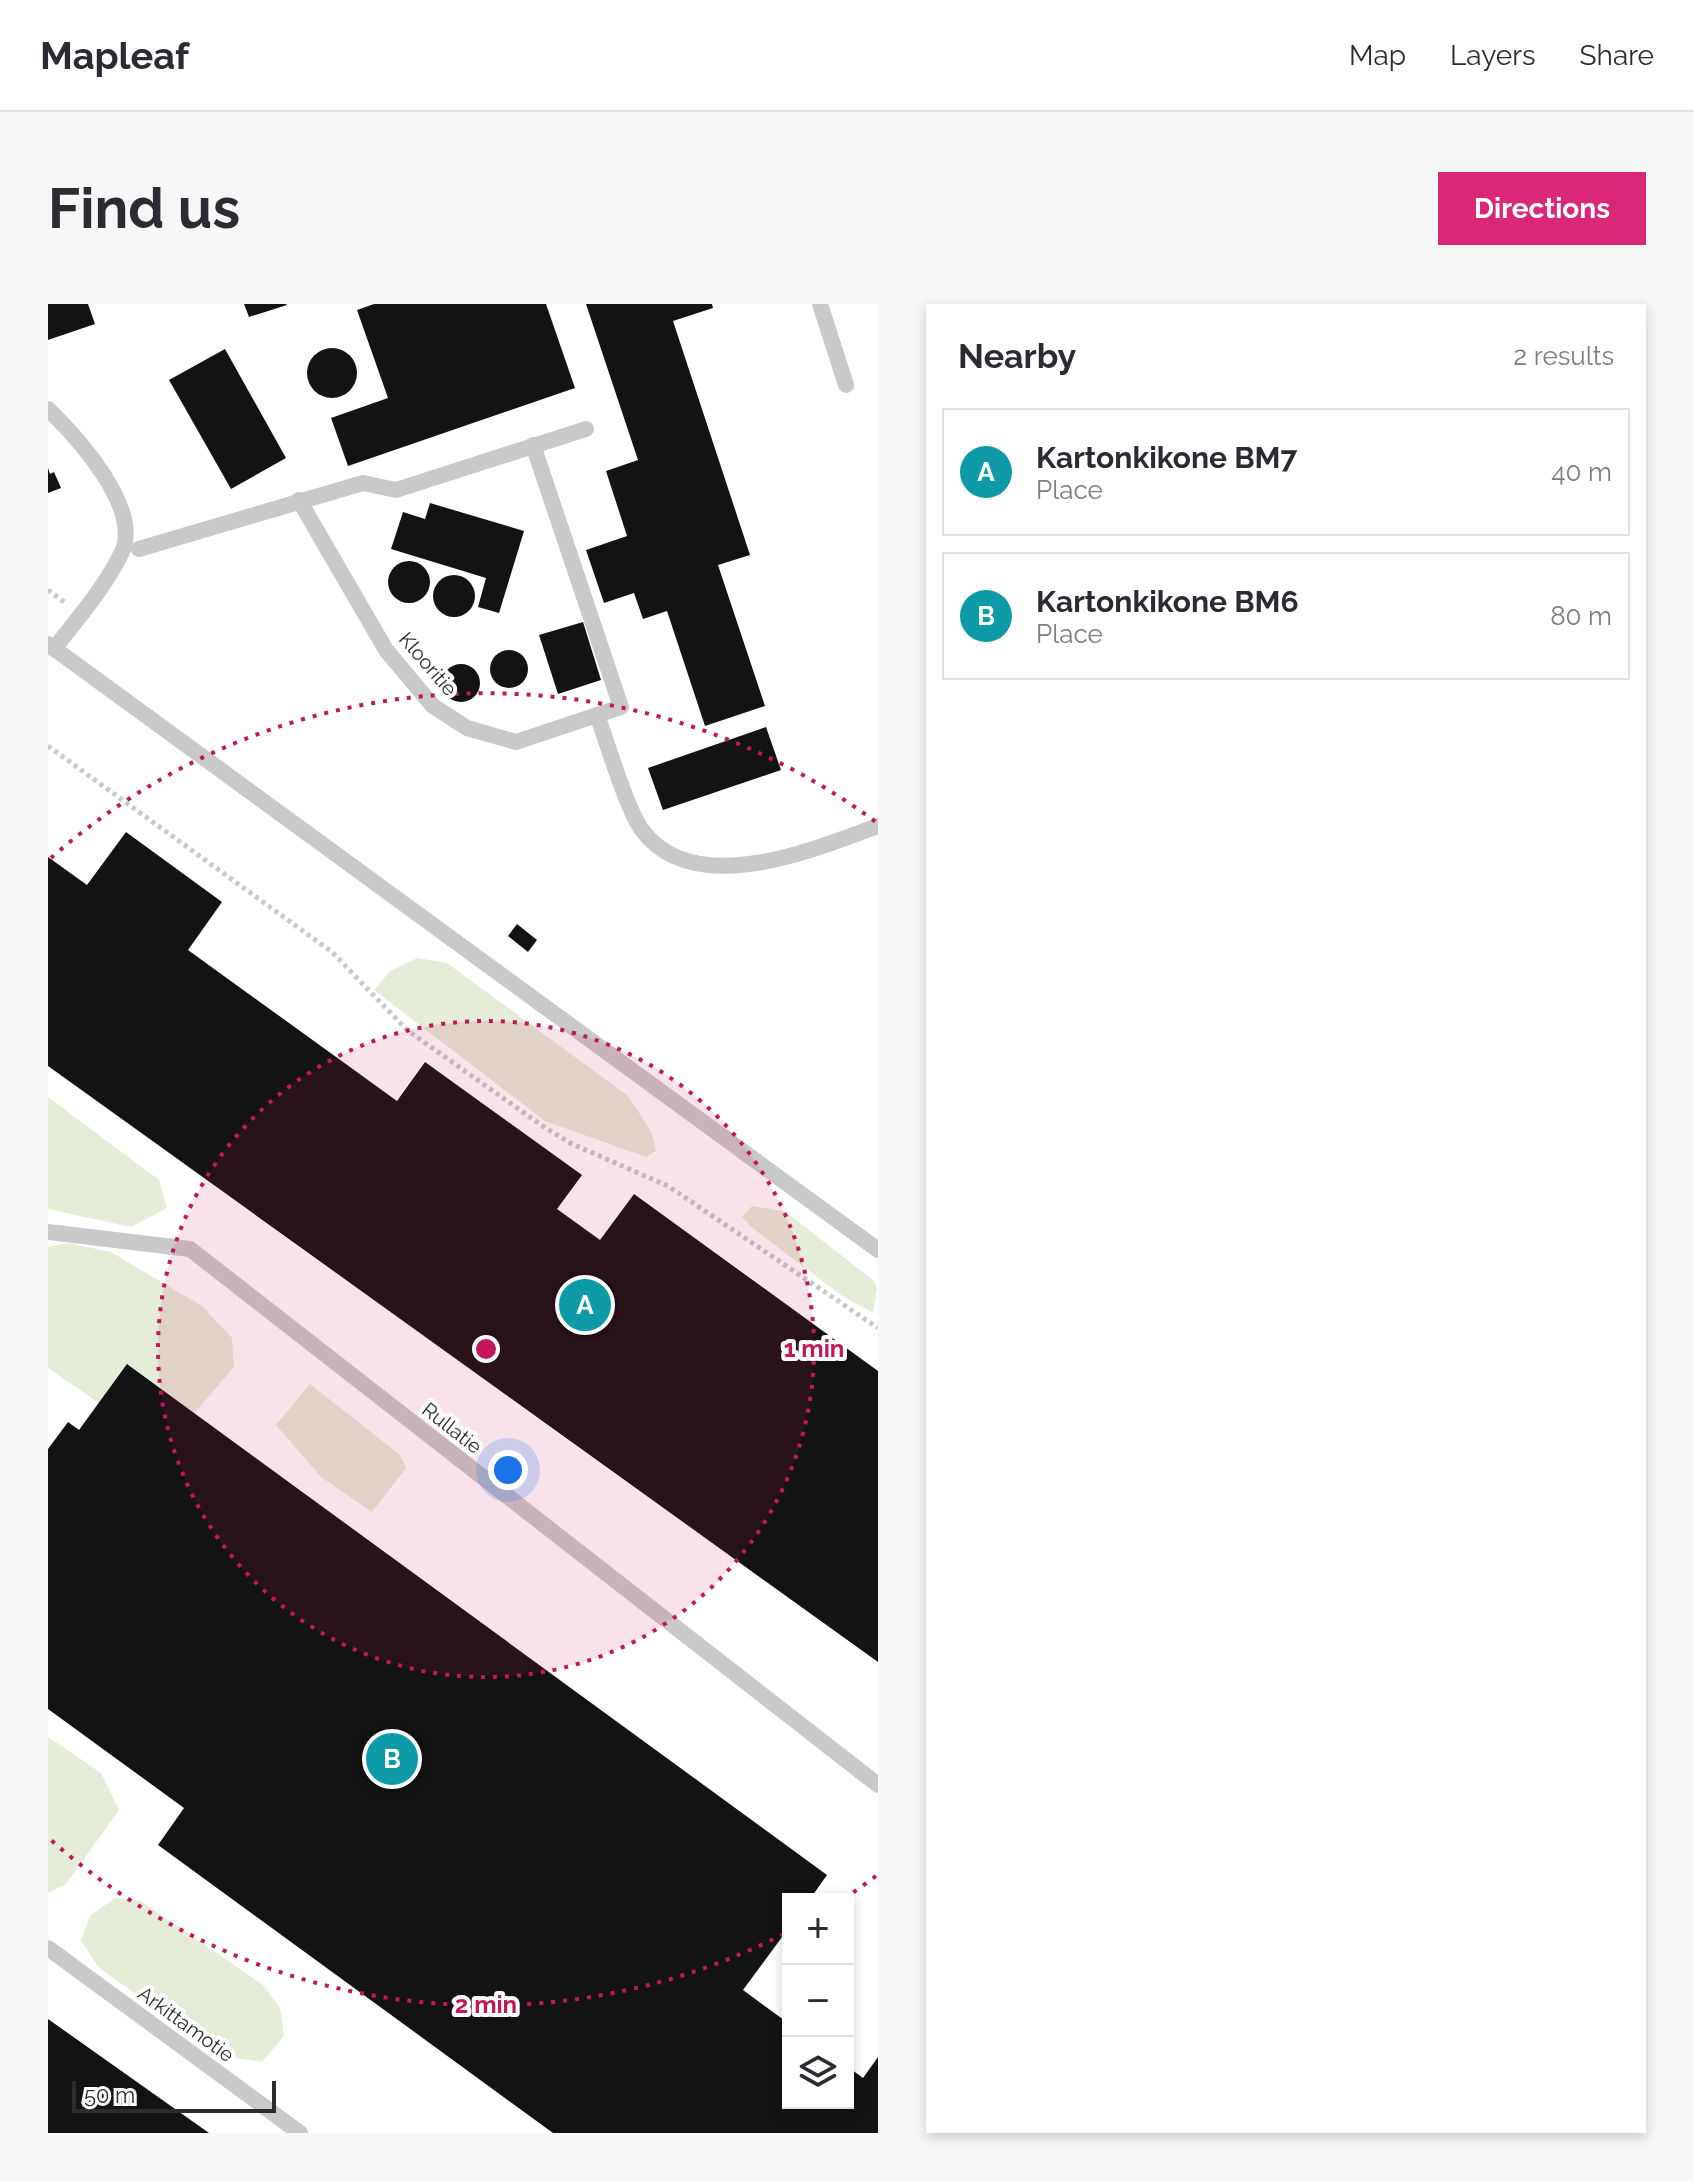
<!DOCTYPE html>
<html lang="en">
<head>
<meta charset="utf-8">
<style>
  body { margin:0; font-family:Raleway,sans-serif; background:#f7f7f7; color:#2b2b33 }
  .controls { position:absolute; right:24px; bottom:24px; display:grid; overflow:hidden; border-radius:0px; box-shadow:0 4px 12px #0003 }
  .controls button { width:72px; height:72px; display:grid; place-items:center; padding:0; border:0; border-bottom:2px solid #e1e1e2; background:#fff; color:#2b2b33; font:40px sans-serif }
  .scale { position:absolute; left:24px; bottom:20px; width:204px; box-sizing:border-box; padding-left:8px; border:4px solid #2c2c2c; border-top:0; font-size:22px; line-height:28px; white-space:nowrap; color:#2c2c2c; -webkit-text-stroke:6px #fff; paint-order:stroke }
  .you { position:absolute; left:460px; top:1166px; width:28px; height:28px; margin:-20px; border:6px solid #fff; border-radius:50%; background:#1a73e8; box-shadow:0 0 0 12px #1a73e833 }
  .badge { display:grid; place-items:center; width:52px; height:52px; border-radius:50%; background:#db2777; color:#fff; font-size:26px; font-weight:700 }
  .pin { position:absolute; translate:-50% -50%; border:4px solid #fff; box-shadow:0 2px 8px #0006 }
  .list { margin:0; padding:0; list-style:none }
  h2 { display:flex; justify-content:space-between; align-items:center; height:104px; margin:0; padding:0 32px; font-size:34px }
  h2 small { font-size:26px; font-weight:400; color:#7c7c81 }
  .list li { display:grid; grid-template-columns:52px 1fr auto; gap:24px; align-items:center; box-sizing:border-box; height:128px; margin:0 16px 16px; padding:0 16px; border:2px solid #e1e1e2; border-radius:0px }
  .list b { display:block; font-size:30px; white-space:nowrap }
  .list p { margin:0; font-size:26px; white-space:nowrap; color:#7c7c81 }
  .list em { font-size:26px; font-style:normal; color:#7c7c81 }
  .icon { flex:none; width:44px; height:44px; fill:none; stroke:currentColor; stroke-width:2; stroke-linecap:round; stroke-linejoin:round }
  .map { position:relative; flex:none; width:830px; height:1829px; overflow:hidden; border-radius:0px }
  header { display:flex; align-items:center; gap:48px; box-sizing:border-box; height:112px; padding:0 40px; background:#fff; border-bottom:2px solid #e1e1e2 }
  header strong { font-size:38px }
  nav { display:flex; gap:44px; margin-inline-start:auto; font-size:28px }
  .intro { display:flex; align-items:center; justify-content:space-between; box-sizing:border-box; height:192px; padding:0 48px }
  h1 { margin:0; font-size:56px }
  .button { padding:20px 36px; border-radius:0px; background:#db2777; color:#fff; font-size:28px; font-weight:700 }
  main { display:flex; gap:48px; padding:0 48px }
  aside { flex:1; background:#fff; border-radius:0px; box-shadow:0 4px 12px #0003 }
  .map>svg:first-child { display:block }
</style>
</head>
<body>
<header>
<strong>Mapleaf</strong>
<nav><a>Map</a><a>Layers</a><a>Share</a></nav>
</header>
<div class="intro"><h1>Find us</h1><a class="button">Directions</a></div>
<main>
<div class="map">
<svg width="830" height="1829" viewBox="0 0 830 1829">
  <rect width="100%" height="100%" fill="#fff"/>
  <g fill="#e5ecd8">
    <path d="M 369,654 L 399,659 L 580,792 L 603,827 L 608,847 L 598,853 L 497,817 L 326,686 L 342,667 Z"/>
    <path d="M 0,793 L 111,876 L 119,904 L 83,923 L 0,905 Z"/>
    <path d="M 704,902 L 738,908 L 826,977 L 829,985 L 825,1009 L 793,991 L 703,923 L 694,913 Z"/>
    <path d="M 20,939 L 63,948 L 154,1002 L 184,1034 L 186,1063 L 146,1109 L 80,1060 L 51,1099 L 0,1064 L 0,943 Z"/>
    <path d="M 262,1080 L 352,1151 L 358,1164 L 324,1208 L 273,1173 L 228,1121 Z"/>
    <path d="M 0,1433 L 53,1469 L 71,1506 L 18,1580 L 0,1589 Z"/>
    <path d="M 67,1594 L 93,1597 L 215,1681 L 232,1704 L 236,1732 L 214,1758 L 175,1752 L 50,1663 L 33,1636 L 43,1611 Z"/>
  </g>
  <g fill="#131313">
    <path d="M 0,0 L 40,0 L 47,20 L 0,36 Z"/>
    <path d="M 196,0 L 238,0 L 239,1 L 201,13 Z"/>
    <path d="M 326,0 L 498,0 L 527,84 L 300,162 L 283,114 L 340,94 L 309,6 Z"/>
    <path d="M 538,0 L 664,0 L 665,4 L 625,17 L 702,251 L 670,261 L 717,402 L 657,422 L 619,307 L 595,315 L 586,289 L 556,299 L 538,246 L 579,232 L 558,167 L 590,156 Z"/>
    <circle cx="284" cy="69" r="25"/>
    <path d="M 177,45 L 238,154 L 183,185 L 121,76 Z"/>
    <path d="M 0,164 L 2,170 L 6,168 L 13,184 L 0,189 Z"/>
    <path d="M 382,199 L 476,227 L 451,309 L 430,303 L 438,274 L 343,245 L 355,208 L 377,215 Z"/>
    <circle cx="361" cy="278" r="21"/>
    <circle cx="406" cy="292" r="21"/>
    <path d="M 535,318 L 553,376 L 510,390 L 491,331 Z"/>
    <circle cx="461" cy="365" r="19"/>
    <circle cx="413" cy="379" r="19"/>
    <path d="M 718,423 L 733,466 L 615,506 L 600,464 Z"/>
    <path d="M 78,528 L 174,598 L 140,646 L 349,797 L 377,758 L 534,871 L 509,905 L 552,936 L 586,890 L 830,1067 L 830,1358 L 0,762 L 0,553 L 39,581 Z"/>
    <path d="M 469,620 L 489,636 L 480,648 L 460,632 Z"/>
    <path d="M 79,1060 L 779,1571 L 762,1595 L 740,1595 L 740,1625 L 695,1686 L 740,1719 L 740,1799 L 800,1799 L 800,1763 L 815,1774 L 830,1753 L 830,1829 L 505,1829 L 110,1541 L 136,1504 L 0,1405 L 0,1145 L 20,1118 L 31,1126 Z"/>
    <path d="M 0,1715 L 161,1829 L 0,1829 Z"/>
  </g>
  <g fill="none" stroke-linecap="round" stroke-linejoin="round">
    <g stroke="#c9c9c9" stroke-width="5" stroke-dasharray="4 4" stroke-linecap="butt">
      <path d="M 0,286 L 19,300"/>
      <path d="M 0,442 L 284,648 L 359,726 L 493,821 L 522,839 L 620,882 L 830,1024"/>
    </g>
    <g stroke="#c9c9c9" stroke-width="16">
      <path d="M 772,0 L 798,81"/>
      <path d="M 0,105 C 29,133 94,204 74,248 C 58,282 29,315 6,345"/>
      <path d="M 251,196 L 338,346 L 385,402 L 419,424 L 468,438 L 573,403 L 485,141"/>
      <path d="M 91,245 L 315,179 L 348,186 L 538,125"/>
      <path d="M 0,340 L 830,946"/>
      <path d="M 549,411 C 559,438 579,506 594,526 C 646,596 765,546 830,522"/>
      <path d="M 0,928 L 142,945 L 830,1481"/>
      <path d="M 0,1644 L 252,1829"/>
    </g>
  </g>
  <circle cx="438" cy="1045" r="328" fill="#c2185b" fill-opacity=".12"/>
  <g fill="none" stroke="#c2185b" stroke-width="4" stroke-dasharray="4 8">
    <circle cx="438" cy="1045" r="328"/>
    <path d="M828 1572A656 656 0 0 1 800 1592M736 1630A656 656 0 0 1 3 1536M3 554A656 656 0 0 1 828 518"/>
  </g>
  <g text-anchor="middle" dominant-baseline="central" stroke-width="8" stroke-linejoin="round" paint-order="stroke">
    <g font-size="20" fill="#2c2c2c" stroke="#fff">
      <text transform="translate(380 360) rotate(49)">Klooritie</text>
      <text transform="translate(404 1124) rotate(38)">Rullatie</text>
      <text transform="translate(138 1720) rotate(36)">Arkittamotie</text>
    </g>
  </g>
  <circle cx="438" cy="1045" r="12" fill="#c2185b" stroke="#fff" stroke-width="4"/>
  <g font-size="24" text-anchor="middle" font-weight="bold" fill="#c2185b" stroke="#fff" stroke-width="8" stroke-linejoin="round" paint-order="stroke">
    <text x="766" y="1053">1 min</text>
    <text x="438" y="1709">2 min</text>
  </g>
</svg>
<div class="controls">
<button>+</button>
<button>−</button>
<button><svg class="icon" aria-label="layers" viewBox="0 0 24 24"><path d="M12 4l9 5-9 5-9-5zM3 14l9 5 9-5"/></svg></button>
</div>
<div class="scale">50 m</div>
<div class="you"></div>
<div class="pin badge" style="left:537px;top:1001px;background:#0f9aa8">A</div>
<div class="pin badge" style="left:344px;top:1455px;background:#0f9aa8">B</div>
</div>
<aside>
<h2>Nearby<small>2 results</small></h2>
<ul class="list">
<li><span class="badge" style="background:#0f9aa8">A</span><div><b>Kartonkikone BM7</b><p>Place</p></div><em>40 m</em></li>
<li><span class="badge" style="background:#0f9aa8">B</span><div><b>Kartonkikone BM6</b><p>Place</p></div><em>80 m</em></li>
</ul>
</aside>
</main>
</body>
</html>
